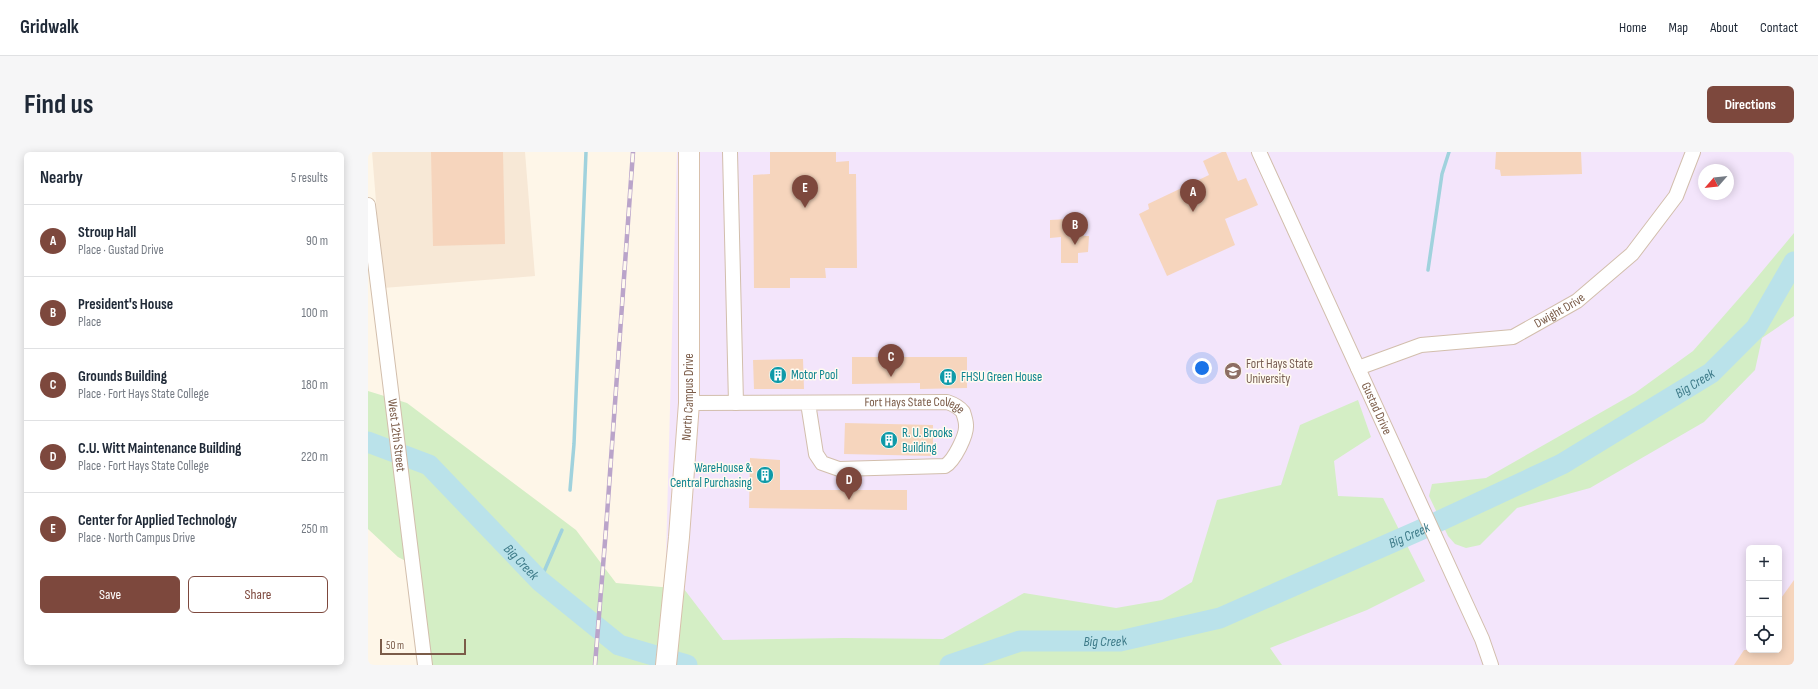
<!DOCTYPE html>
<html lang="en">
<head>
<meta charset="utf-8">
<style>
  body { margin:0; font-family:"Sofia Sans Condensed",sans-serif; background:#f6f6f7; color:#1f2937 }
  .controls { position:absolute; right:12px; bottom:12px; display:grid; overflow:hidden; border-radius:6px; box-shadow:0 2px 10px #0003 }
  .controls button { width:36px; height:36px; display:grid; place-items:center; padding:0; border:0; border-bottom:1px solid #e0e1e3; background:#fff; color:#1f2937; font:20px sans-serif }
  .compass { position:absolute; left:1330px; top:12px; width:36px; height:36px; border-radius:50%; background:#fff; box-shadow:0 2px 10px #0003; rotate:242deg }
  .scale { position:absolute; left:12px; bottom:10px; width:86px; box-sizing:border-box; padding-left:4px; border:2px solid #7b5c49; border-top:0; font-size:11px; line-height:14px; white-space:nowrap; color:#7b5c49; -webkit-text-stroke:3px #fffaf0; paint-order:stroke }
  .you { position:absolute; left:834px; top:216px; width:14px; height:14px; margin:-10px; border:3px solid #fff; border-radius:50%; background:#1a73e8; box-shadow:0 0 0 6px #1a73e833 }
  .badge { display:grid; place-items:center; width:26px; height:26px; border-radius:50%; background:#7d483d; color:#fff; font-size:13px; font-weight:700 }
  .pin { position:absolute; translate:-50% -33px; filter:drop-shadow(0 1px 2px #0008) }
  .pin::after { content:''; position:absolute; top:21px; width:14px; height:12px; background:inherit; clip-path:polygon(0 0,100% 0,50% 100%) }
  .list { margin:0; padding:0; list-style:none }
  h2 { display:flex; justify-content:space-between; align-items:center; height:52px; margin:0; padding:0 16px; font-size:17px }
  h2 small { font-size:13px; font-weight:400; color:#747a83 }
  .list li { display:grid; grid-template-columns:26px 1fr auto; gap:12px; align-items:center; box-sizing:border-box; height:72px; padding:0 16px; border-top:1px solid #e0e1e3 }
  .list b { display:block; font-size:15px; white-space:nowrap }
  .list p { margin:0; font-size:13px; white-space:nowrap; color:#747a83 }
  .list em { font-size:13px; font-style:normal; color:#747a83 }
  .actions { display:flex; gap:8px; padding:12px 16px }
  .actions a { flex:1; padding:9px 0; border:1px solid #7d483d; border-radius:6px; text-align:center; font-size:14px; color:#7d483d }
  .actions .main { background:#7d483d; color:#fff }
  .icon { flex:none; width:22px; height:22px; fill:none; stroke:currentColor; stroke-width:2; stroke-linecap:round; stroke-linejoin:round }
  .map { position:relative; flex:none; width:1426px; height:513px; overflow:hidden; border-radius:6px }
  header { display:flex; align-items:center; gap:24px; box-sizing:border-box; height:56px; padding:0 20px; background:#fff; border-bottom:1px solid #e0e1e3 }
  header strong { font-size:19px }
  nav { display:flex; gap:22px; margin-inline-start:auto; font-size:14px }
  .intro { display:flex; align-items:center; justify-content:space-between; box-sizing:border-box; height:96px; padding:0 24px }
  h1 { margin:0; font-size:28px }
  .button { padding:10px 18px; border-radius:6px; background:#7d483d; color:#fff; font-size:14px; font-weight:700 }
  main { display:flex; gap:24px; padding:0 24px }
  aside { flex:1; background:#fff; border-radius:6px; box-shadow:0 2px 10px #0003 }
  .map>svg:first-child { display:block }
</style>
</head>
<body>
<header>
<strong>Gridwalk</strong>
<nav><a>Home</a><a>Map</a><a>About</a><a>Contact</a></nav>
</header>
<div class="intro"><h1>Find us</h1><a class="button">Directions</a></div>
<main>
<aside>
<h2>Nearby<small>5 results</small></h2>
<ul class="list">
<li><span class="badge">A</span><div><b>Stroup Hall</b><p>Place · Gustad Drive</p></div><em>90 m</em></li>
<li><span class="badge">B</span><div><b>President's House</b><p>Place</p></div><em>100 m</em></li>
<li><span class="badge">C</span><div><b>Grounds Building</b><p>Place · Fort Hays State College</p></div><em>180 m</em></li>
<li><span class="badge">D</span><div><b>C.U. Witt Maintenance Building</b><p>Place · Fort Hays State College</p></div><em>220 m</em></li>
<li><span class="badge">E</span><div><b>Center for Applied Technology</b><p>Place · North Campus Drive</p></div><em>250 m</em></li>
</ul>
<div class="actions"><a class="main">Save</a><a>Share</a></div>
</aside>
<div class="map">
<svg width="1426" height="513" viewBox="0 0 1426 513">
  <rect width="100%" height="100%" fill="#fef6e8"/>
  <path fill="#f7e8d6" d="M 4,0 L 157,0 L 167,124 L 15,136 Z"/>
  <path fill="#f3e5fb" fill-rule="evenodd" d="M 309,0 L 1426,0 L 1426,513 L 295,513 ZM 1336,18 L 1360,18 L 1360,42 L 1336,42 ZM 1381,396 L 1411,396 L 1411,498 L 1381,498 Z"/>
  <g fill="#d4eec5">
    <path d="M 1426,81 L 1426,164 L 1394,186 L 1387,218 L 1336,270 L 1222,336 L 1149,356 L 1112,393 L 1098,396 L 1087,392 L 1080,384 L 1061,344 L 1064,332 L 1118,326 L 1267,241 L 1325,199 L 1381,135 Z"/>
    <path d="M 0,239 L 39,251 L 208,378 L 248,431 L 316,437 L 355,488 L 476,486 L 575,487 L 656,441 L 748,456 L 794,448 L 824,430 L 849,348 L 913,333 L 932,273 L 990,248 L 1003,285 L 966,309 L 970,344 L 1015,346 L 1057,429 L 999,458 L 902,496 L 914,513 L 64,513 L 54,454 L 53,417 L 30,405 L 0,377 Z"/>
  </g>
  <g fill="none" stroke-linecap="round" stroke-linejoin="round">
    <g stroke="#a0d2dd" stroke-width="3.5">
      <path d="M 1060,118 L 1074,22 L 1081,0"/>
      <path d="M 202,338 L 206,292 L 218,0"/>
      <path d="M 172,429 L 194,378"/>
    </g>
    <g stroke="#bae2ea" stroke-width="21">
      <path id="s1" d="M 0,290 L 61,313 L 172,429 L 251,493 L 319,513"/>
      <path id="s2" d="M 582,513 L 652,489 L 752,489 L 852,466 L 1050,379 L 1194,312 L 1343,221 L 1388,176 L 1426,110"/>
    </g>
  </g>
  <g fill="#f6d5bd">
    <path d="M 63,0 L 135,0 L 137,92 L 65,94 Z"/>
    <path d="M 402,0 L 468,0 L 468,10 L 481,9 L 481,22 L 488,22 L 489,116 L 457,116 L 458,126 L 422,126 L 422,136 L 386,136 L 385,23 L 402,22 Z"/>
    <path d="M 854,0 L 858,0 L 870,29 L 878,26 L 890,53 L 857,67 L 867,93 L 799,124 L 771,62 L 781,57 L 780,52 L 841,23 L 835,9 Z"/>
    <path d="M 1128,0 L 1213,0 L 1214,22 L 1133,24 L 1132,18 L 1127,17 Z"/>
    <path d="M 716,66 L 716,84 L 721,84 L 720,100 L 710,101 L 710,111 L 693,111 L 693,85 L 682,86 L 682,68 Z"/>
    <path d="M 484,205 L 599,205 L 599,236 L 552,237 L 552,231 L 484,232 Z"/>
    <path d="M 435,207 L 436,237 L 386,237 L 385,208 Z"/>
    <path d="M 477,271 L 565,273 L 565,304 L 476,302 Z"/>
    <path d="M 382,306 L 412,308 L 412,338 L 539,338 L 539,358 L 381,356 Z"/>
    <path d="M 1426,428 L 1426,513 L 1366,513 L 1376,498 L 1411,498 L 1411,449 Z"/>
  </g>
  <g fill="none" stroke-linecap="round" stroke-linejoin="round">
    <defs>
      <g id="street">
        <path d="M 362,0 L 368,251"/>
        <path id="s3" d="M 891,0 L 1114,487 L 1123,513"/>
        <path id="s4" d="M 0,53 L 57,513"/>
        <path id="s5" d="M 990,216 L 1053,193 L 1145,185 L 1209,149 L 1264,102 L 1308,44 L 1325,0"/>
        <path id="s6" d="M 321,251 L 579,250 C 585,252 591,255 595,260 C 596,263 598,269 598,273 C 599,283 586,309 577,314 L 471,317 L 454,311 L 448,302 L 440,251"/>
      </g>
      <g id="secondary">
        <path id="s7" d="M 298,513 L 311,385 L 321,251 L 321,0"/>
      </g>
    </defs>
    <use href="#street" stroke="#d2beac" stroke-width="16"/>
    <use href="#secondary" stroke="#d8c0ac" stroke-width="22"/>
    <use href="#street" stroke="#fff" stroke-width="14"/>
    <use href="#secondary" stroke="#fff" stroke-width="20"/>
    <defs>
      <path id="rail" d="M 227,513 L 238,377 L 265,0"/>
    </defs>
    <use href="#rail" stroke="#baa4ca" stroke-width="4.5"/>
    <use href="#rail" stroke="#fffaf0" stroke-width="3" stroke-dasharray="9" stroke-linecap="butt"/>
  </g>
  <defs>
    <symbol id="university-disc" viewBox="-11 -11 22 22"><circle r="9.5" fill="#8d6e63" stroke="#fffaf0"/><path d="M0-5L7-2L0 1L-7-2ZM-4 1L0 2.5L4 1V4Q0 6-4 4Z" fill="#fff"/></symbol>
    <symbol id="building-disc" viewBox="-11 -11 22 22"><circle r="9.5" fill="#0f9aa8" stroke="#fffaf0"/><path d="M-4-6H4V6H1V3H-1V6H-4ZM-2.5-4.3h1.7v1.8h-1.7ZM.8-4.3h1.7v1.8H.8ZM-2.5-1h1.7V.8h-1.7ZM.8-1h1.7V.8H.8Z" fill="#fff"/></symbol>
  </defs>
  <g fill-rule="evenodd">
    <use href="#university-disc" x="855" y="209" width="20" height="20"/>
    <use href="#building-disc" x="400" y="213" width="20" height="20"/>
    <use href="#building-disc" x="570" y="215" width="20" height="20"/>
    <use href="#building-disc" x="511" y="278" width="20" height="20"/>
    <use href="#building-disc" x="387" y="313" width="20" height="20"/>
  </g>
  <g text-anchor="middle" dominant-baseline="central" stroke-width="3" stroke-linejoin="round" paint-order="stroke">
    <g font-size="13" fill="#7b5c49" stroke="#fffaf0">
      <text stroke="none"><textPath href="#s5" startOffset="213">Dwight Drive</textPath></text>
      <text stroke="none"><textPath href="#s7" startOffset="269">North Campus Drive</textPath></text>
      <text stroke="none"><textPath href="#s3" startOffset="282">Gustad Drive</textPath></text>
      <text stroke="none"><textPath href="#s6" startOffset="226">Fort Hays State College</textPath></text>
      <text stroke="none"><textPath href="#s4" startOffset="232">West 12th Street</textPath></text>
    </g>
    <g font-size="13" fill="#785e54" stroke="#fffaf0" text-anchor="start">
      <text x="878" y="212">Fort Hays State<tspan x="878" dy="15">University</tspan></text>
    </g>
    <g font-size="13" fill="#0d838f" stroke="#fffaf0" text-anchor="start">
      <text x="423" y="223">Motor Pool</text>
      <text x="593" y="225">FHSU Green House</text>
      <text x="534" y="281">R. U. Brooks<tspan x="534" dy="15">Building</tspan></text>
      <text x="384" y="316" text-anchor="end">WareHouse &amp;<tspan x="384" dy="15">Central Purchasing</tspan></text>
    </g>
    <g font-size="14" font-style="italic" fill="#3e7b89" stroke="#fffaf0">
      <text stroke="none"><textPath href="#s2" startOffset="807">Big Creek</textPath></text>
      <text stroke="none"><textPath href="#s2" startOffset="483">Big Creek</textPath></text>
      <text stroke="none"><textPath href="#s1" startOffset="199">Big Creek</textPath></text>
      <text stroke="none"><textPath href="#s2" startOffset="159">Big Creek</textPath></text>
    </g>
  </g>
</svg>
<div class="controls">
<button>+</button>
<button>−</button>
<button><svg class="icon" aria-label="locate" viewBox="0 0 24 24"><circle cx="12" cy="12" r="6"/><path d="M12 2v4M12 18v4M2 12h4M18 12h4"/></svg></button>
</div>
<svg class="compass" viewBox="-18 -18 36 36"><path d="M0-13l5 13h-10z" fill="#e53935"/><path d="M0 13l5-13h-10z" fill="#747a83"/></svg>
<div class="scale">50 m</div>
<div class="you"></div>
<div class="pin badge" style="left:825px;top:60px">A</div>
<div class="pin badge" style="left:707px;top:93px">B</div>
<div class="pin badge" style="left:523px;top:225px">C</div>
<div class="pin badge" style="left:481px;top:348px">D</div>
<div class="pin badge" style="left:437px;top:56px">E</div>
</div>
</main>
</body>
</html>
